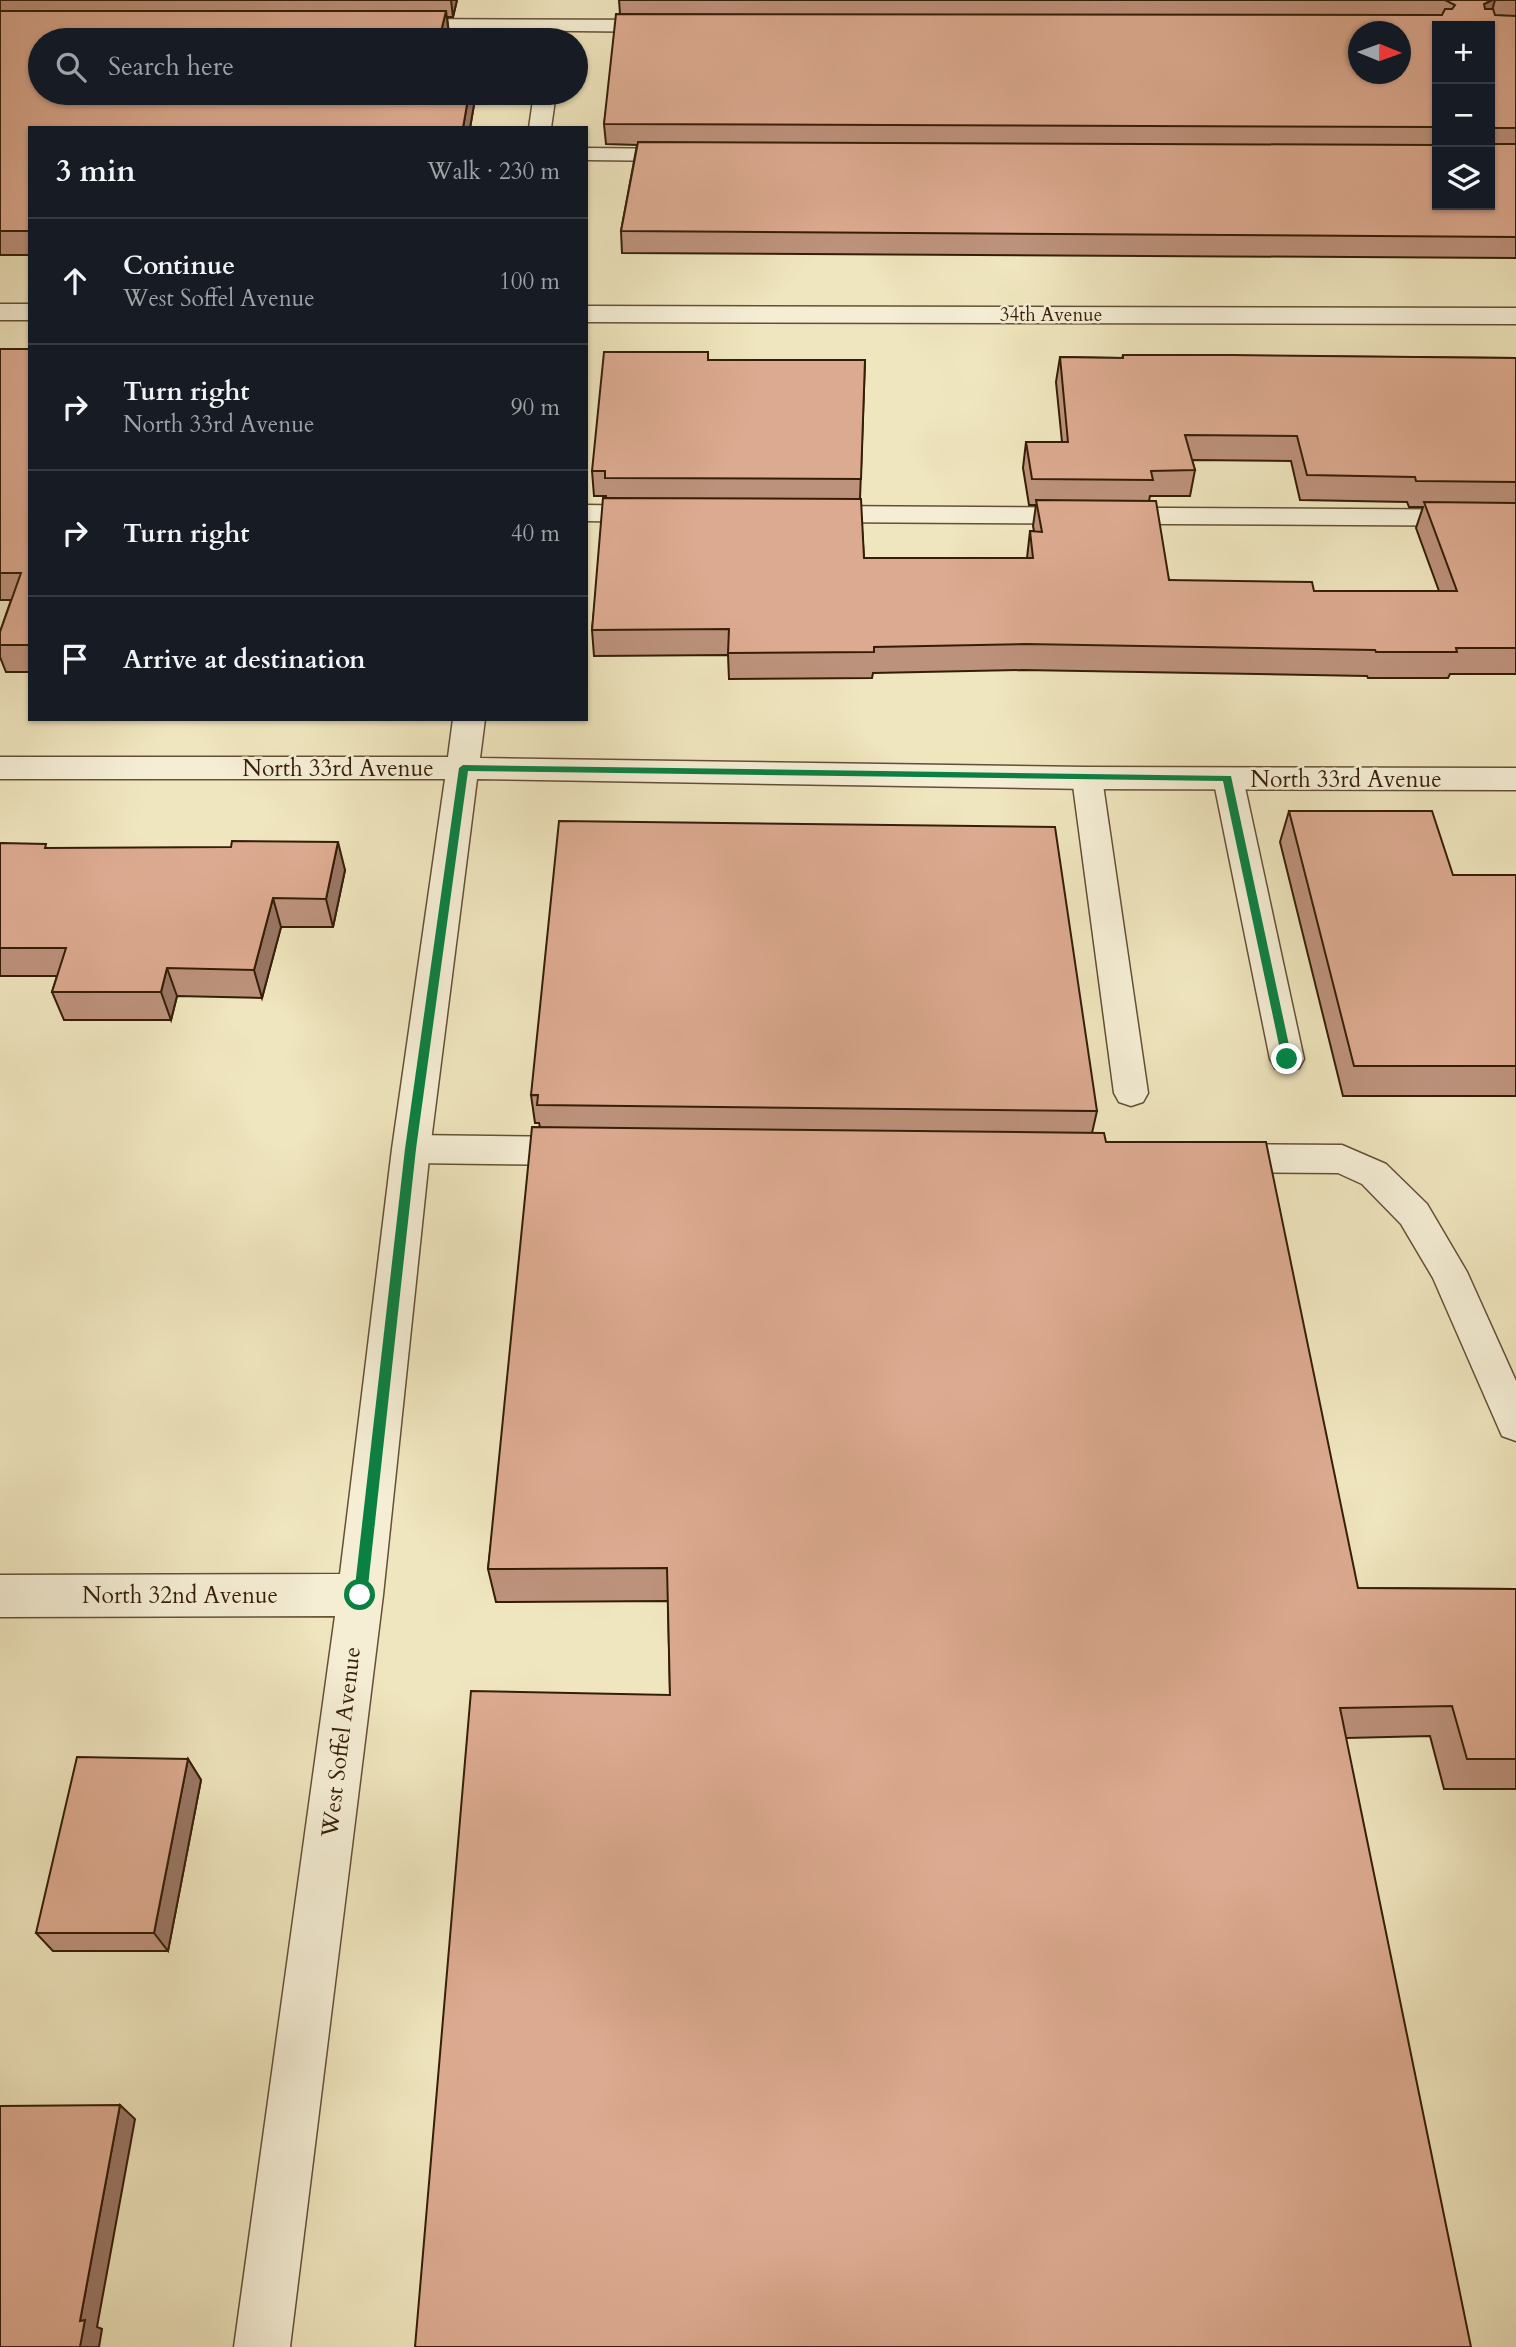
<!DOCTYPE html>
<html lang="en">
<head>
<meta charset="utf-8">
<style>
  body { margin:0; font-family:Cardo,serif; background:#242831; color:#f1f3f6 }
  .controls { position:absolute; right:21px; top:21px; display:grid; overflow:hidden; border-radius:0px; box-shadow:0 2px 5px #0004 }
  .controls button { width:63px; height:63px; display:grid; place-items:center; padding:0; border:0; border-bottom:2px solid #363941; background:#171b24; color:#f1f3f6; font:35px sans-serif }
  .compass { position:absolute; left:1348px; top:21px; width:63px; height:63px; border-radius:50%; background:#171b24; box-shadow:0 2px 5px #0004; rotate:91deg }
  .stop { position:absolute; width:21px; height:21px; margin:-16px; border:5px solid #0b8043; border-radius:50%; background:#fff }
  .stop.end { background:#0b8043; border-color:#fff; box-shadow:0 2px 7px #0008 }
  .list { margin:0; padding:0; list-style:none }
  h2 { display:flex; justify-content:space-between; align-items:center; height:91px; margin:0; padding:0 28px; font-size:30px }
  h2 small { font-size:23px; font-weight:400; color:#9ea1a6 }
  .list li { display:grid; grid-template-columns:46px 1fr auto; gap:21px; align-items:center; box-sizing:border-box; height:126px; padding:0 28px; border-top:2px solid #363941 }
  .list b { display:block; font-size:26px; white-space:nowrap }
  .list p { margin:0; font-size:23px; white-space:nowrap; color:#9ea1a6 }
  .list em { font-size:23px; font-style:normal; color:#9ea1a6 }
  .icon { flex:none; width:38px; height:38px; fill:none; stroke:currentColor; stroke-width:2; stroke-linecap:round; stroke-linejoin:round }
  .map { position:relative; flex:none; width:1516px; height:2347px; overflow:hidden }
  .search { position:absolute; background:#171b24; box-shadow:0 2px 5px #0004; left:28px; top:28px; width:560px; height:77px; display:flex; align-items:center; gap:18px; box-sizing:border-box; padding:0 24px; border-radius:38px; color:#9ea1a6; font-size:26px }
  .panel { position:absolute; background:#171b24; box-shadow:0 2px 5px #0004; left:28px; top:126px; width:560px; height:595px; border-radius:0px }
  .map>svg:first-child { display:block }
</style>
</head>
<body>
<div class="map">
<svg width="1516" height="2347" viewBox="0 0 1516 2347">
  <rect width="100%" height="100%" fill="#efe5be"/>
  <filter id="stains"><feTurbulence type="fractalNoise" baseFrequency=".00286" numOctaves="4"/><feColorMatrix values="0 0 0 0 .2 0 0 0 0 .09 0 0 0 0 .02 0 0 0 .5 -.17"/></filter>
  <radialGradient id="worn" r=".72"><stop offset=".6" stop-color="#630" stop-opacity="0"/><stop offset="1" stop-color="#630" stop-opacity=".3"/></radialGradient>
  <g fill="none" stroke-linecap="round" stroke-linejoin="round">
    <defs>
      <g id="lane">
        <path d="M 586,148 L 681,149 L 688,151 L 691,155 L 688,159 L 681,161 L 586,160 Z"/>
        <path d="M 586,505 L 648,506 L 657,509 L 661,514 L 657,519 L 648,522 L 586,521 Z"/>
        <path d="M 816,506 L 1516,510 L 1516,526 L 816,522 L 807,519 L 803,514 L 807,509 Z"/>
        <path d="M 1087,768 L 1097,771 L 1102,778 L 1148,1093 L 1143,1102 L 1131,1106 L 1119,1102 L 1114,1093 L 1072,778 L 1077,771 Z"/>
        <path d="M 1228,768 L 1238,771 L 1243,778 L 1304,1059 L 1299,1068 L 1287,1072 L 1275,1068 L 1270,1059 L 1213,778 L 1218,771 Z"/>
        <path d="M 411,1135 L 579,1137 L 591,1141 L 596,1151 L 591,1161 L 579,1165 L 411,1163 L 399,1159 L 394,1149 L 399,1139 Z"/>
        <path d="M 1223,1144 L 1342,1145 L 1386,1164 L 1427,1204 L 1467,1272 L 1516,1381 L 1516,1441 L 1502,1436 L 1433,1278 L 1401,1224 L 1362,1184 L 1338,1173 L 1223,1172 L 1211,1168 L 1206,1158 L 1211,1148 Z"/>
      </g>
      <g id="street">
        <path d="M 394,19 L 666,20 L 673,22 L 676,26 L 673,30 L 666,32 L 387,29 L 384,25 L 387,21 Z"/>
        <path d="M 534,93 L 556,93 L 551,128 L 529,128 Z"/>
        <rect x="0" y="304" width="30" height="16"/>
        <path d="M 586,306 L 1516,308 L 1516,324 L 586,322 Z"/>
        <path d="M 453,719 L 485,719 L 480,758 L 1087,767 L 1516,768 L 1516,790 L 1087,789 L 477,779 L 430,1149 L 383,1595 L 290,2347 L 234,2347 L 335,1616 L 0,1617 L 0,1575 L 340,1574 L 392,1149 L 445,779 L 0,779 L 0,757 L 448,757 Z"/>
      </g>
    </defs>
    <use href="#lane" stroke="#645035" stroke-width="3"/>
    <use href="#street" stroke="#645035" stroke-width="3"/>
    <use href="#lane" fill="#f5eed5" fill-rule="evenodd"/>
    <use href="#street" fill="#f5eed5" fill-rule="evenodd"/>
  </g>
  <g fill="#bd927c" stroke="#351e07" stroke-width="2" fill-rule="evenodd">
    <path d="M 0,0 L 457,0 L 453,17 L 447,17 L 449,34 L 40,93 L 476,93 L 470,128 L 30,128 L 30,255 L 0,255 Z"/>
    <path d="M 619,0 L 1516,0 L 1516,258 L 622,253 L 621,231 L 637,145 L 606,144 L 604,124 L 620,14 ZM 1437,26 L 1490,205 L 1437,205 Z"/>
    <path d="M 0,349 L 30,349 L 30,672 L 6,672 L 0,657 L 0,632 L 11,600 L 0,600 Z"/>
    <path d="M 1123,355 L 1516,358 L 1516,674 L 1450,674 L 1448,678 L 1368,678 L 1367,676 L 1023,670 L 873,673 L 872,678 L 729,679 L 728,655 L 594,656 L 592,630 L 606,498 L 606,496 L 594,496 L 592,471 L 708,360 L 865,360 L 860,499 L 864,558 L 1027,558 L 1030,531 L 1034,531 L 1033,526 L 1036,505 L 1029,505 L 1023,468 L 1026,442 L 1062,442 L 1056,382 L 1060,357 L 1122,358 ZM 1192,460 L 1291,461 L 1300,500 L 1407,502 L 1409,507 L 1423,507 L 1416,528 L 1439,591 L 1314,591 L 1169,580 L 1149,501 L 1150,496 L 1190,496 L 1195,470 Z"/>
    <path d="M 1289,811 L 1453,875 L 1516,875 L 1516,1096 L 1343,1096 L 1280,842 Z"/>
    <path d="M 0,843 L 48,848 L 345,870 L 333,927 L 281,927 L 262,998 L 177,996 L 171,1020 L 64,1020 L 52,992 L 57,976 L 0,976 Z"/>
    <path d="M 531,1095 L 1097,1111 L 1092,1133 L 1106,1142 L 1358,1588 L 1516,1589 L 1516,1789 L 1444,1789 L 1430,1736 L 1346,1738 L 670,1695 L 668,1601 L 496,1602 L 488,1569 L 540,1127 L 539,1123 L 535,1123 Z"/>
    <path d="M 188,1759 L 201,1780 L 168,1951 L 53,1951 L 36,1933 Z"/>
  </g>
  <g fill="#9a7765" stroke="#351e07" stroke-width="2">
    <path d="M 451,0 L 457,0 L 453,17 Z"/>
    <path d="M 1492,0 L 1495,0 L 1490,18 L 1479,24 L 1484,4 Z"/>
    <path d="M 446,11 L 449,34 L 447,40 L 439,40 Z"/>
    <path d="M 469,93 L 476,93 L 470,128 L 463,128 Z"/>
    <path d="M 338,842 L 345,870 L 333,927 L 326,899 Z"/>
    <path d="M 273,898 L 281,927 L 262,998 L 254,970 Z"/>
    <path d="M 167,968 L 177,996 L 171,1020 L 161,992 Z"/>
    <path d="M 188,1759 L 201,1780 L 168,1951 L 154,1933 Z"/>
    <path d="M 120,2105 L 135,2119 L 97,2327 L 102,2329 L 99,2347 L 80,2347 L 80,2321 Z"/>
  </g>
  <g fill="#dcaa90" stroke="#351e07" stroke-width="2" fill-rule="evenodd">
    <path d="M 1445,0 L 1492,0 L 1484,4 L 1485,9 L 1493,9 L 1495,15 L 1516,16 L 1516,128 L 1494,128 L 1494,144 L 1516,144 L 1516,237 L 621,231 L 638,142 L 1437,145 L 1437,205 L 1490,205 L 1490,26 L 1437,26 L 1437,127 L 604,124 L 616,14 L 1442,15 L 1445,9 L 1452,9 L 1455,5 ZM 1359,32 L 1401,32 L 1401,74 L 1359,74 Z"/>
    <path d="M 0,11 L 446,11 L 439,40 L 40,40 L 40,93 L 469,93 L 463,128 L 30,128 L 30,231 L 0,231 Z"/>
    <path d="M 0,349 L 30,349 L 30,645 L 0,645 L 0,632 L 21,573 L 0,573 Z"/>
    <path d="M 604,352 L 708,352 L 708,360 L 865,360 L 861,479 L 605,478 L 605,471 L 592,471 Z"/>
    <path d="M 1123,355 L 1232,355 L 1516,358 L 1516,482 L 1416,481 L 1415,477 L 1307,475 L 1297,436 L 1185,435 L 1195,470 L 1151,471 L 1153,480 L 1032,479 L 1026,442 L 1068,442 L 1060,357 L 1123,358 Z"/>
    <path d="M 603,498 L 861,499 L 864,558 L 1033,558 L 1030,531 L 1042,532 L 1036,500 L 1156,501 L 1169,580 L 1312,582 L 1314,591 L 1457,591 L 1424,502 L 1516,503 L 1516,648 L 1456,648 L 1457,652 L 1376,652 L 1375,650 L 1026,644 L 874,647 L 874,652 L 728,653 L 729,629 L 592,630 Z"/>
    <path d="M 1289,811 L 1432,811 L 1453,875 L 1516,875 L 1516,1066 L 1354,1066 Z"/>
    <path d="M 559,821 L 1055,827 L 1097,1111 L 537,1105 L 538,1095 L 531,1095 Z"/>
    <path d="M 232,841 L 338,842 L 326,899 L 273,898 L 254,970 L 167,968 L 161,992 L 52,992 L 66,948 L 0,948 L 0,843 L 46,844 L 45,848 L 231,847 Z"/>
    <path d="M 532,1127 L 1104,1133 L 1106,1142 L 1266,1142 L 1358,1588 L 1516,1589 L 1516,1759 L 1467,1759 L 1452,1706 L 1340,1708 L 1471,2347 L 415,2347 L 471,1691 L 670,1695 L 667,1568 L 488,1569 Z"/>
    <path d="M 77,1757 L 188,1759 L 154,1933 L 36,1933 Z"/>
    <path d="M 120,2105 L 80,2321 L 85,2320 L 80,2347 L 0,2347 L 0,2106 Z"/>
  </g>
  <path fill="#0b8043" d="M 463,765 L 1231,776 L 1292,1059 L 1287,1063 L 1282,1059 L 1223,781 L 468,771 L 416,1149 L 367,1595 L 360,1601 L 354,1595 L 405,1149 L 459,768 Z"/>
  <g text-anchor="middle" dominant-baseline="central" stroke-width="5" stroke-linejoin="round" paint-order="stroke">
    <g font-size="19" fill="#351e07" stroke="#f5eed5">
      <text x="1051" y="315">34th Avenue</text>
    </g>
    <g font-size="23" fill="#351e07" stroke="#f5eed5">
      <text x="338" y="768">North 33rd Avenue</text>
      <text x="1346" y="779">North 33rd Avenue</text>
      <text x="180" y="1595">North 32nd Avenue</text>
      <text transform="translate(341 1742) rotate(-83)">West Soffel Avenue</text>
    </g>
  </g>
  <rect width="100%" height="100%" filter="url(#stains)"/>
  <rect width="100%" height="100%" fill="url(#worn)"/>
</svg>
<div class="controls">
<button>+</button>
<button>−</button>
<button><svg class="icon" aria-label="layers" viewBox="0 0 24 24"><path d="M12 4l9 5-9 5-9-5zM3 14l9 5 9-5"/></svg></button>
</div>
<svg class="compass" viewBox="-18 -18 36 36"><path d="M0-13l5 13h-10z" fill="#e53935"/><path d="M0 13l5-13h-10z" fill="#9ea1a6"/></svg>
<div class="stop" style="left:360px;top:1595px"></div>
<div class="stop end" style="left:1287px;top:1059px"></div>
<div class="search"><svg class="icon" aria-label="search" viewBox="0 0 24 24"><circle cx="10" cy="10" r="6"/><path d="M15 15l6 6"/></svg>Search here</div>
<section class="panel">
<h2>3 min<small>Walk · 230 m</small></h2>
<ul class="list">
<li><svg class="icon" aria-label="ahead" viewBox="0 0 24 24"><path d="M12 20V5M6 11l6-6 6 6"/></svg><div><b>Continue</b><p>West Soffel Avenue</p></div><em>100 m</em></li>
<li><svg class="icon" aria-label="right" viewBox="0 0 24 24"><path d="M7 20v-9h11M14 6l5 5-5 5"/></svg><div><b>Turn right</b><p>North 33rd Avenue</p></div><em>90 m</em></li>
<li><svg class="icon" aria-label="right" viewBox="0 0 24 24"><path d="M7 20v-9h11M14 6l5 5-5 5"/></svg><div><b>Turn right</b></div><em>40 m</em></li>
<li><svg class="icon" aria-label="arrive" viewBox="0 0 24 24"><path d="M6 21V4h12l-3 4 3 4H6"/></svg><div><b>Arrive at destination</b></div></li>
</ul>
</section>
</div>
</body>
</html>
